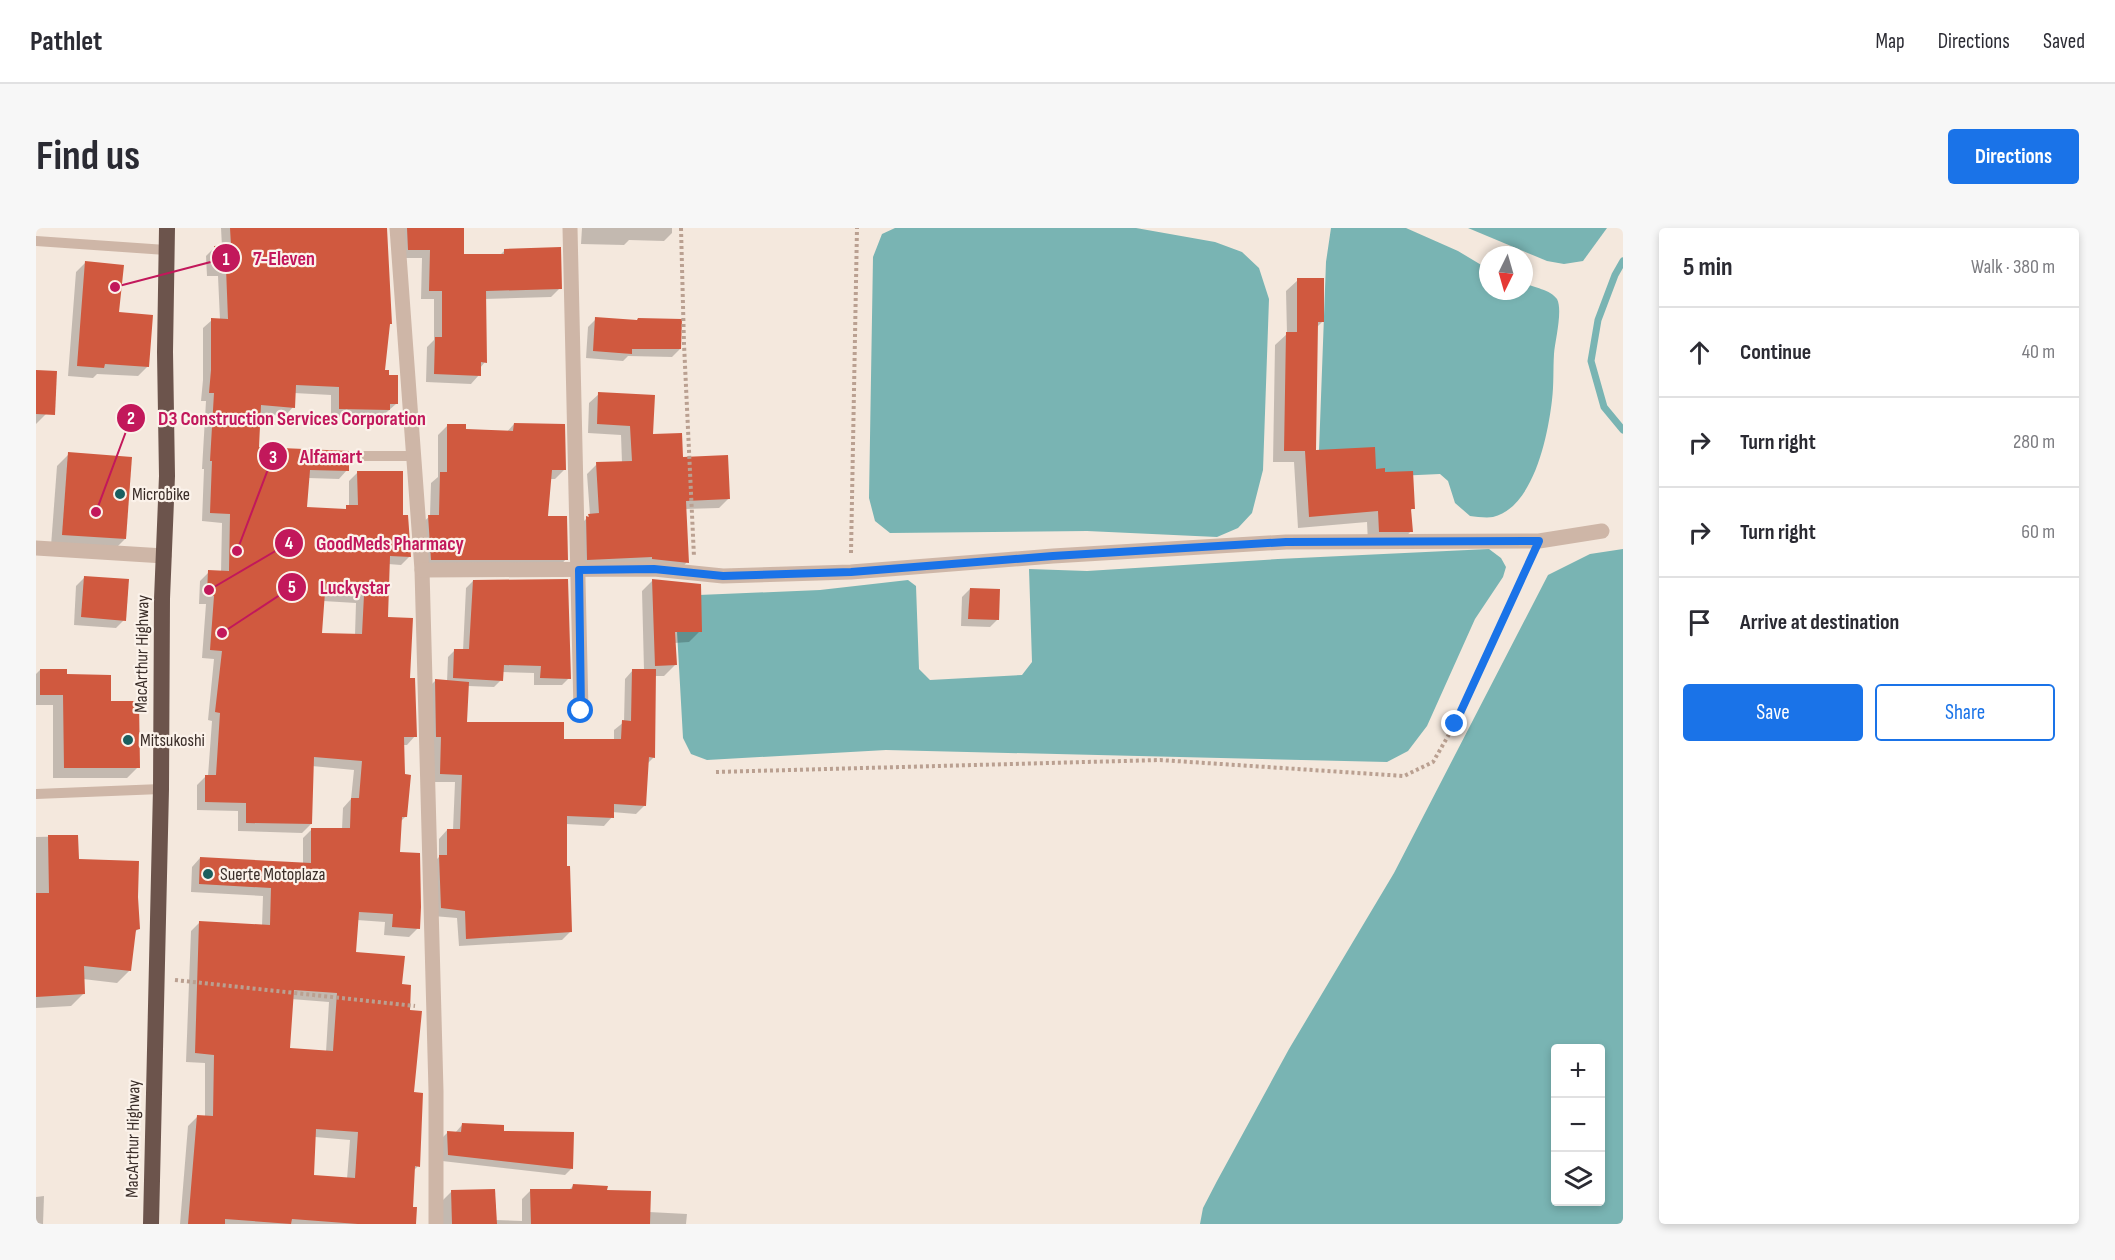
<!DOCTYPE html>
<html lang="en">
<head>
<meta charset="utf-8">
<style>
  body { margin:0; font-family:"Sofia Sans Condensed",sans-serif; background:#f7f7f7; color:#2b2b33 }
  .controls { position:absolute; right:18px; bottom:18px; display:grid; overflow:hidden; border-radius:6px; box-shadow:0 3px 9px #0003 }
  .controls button { width:54px; height:54px; display:grid; place-items:center; padding:0; border:0; border-bottom:2px solid #e1e1e2; background:#fff; color:#2b2b33; font:30px sans-serif }
  .compass { position:absolute; left:1443px; top:18px; width:54px; height:54px; border-radius:50%; background:#fff; box-shadow:0 3px 9px #0003; rotate:185deg }
  .stop { position:absolute; width:18px; height:18px; margin:-14px; border:4px solid #1a73e8; border-radius:50%; background:#fff }
  .stop.end { background:#1a73e8; border-color:#fff; box-shadow:0 2px 6px #0008 }
  .list { margin:0; padding:0; list-style:none }
  h2 { display:flex; justify-content:space-between; align-items:center; height:78px; margin:0; padding:0 24px; font-size:26px }
  h2 small { font-size:20px; font-weight:400; color:#7c7c81 }
  .list li { display:grid; grid-template-columns:39px 1fr auto; gap:18px; align-items:center; box-sizing:border-box; height:90px; padding:0 24px; border-top:2px solid #e1e1e2 }
  .list b { display:block; font-size:22px; white-space:nowrap }
  .list em { font-size:20px; font-style:normal; color:#7c7c81 }
  .actions { display:flex; gap:12px; padding:18px 24px }
  .actions a { flex:1; padding:14px 0; border:2px solid #1a73e8; border-radius:6px; text-align:center; font-size:21px; color:#1a73e8 }
  .actions .main { background:#1a73e8; color:#fff }
  .icon { flex:none; width:33px; height:33px; fill:none; stroke:currentColor; stroke-width:2; stroke-linecap:round; stroke-linejoin:round }
  .map { position:relative; flex:none; width:1587px; height:996px; overflow:hidden; border-radius:6px }
  header { display:flex; align-items:center; gap:36px; box-sizing:border-box; height:84px; padding:0 30px; background:#fff; border-bottom:2px solid #e1e1e2 }
  header strong { font-size:28px }
  nav { display:flex; gap:33px; margin-inline-start:auto; font-size:21px }
  .intro { display:flex; align-items:center; justify-content:space-between; box-sizing:border-box; height:144px; padding:0 36px }
  h1 { margin:0; font-size:42px }
  .button { padding:15px 27px; border-radius:6px; background:#1a73e8; color:#fff; font-size:21px; font-weight:700 }
  main { display:flex; gap:36px; padding:0 36px }
  aside { flex:1; background:#fff; border-radius:6px; box-shadow:0 3px 9px #0003 }
  .map>svg:first-child { display:block }
</style>
</head>
<body>
<header>
<strong>Pathlet</strong>
<nav><a>Map</a><a>Directions</a><a>Saved</a></nav>
</header>
<div class="intro"><h1>Find us</h1><a class="button">Directions</a></div>
<main>
<div class="map">
<svg width="1587" height="996" viewBox="0 0 1587 996">
  <rect width="100%" height="100%" fill="#f4e8dd"/>
  <g fill="#79b4b3" fill-rule="evenodd">
    <path d="M 859,0 L 1100,0 L 1179,14 L 1206,24 L 1223,40 L 1233,71 L 1227,242 L 1216,285 L 1202,300 L 1181,309 L 1051,303 L 854,305 L 839,293 L 833,270 L 837,29 L 846,6 Z"/>
    <path d="M 1295,0 L 1370,0 L 1422,23 L 1452,41 L 1452,63 L 1488,63 L 1488,55 C 1497,59 1515,62 1521,71 C 1527,82 1519,113 1518,126 C 1517,141 1518,157 1516,172 C 1512,207 1498,279 1457,289 C 1451,290 1441,289 1434,288 L 1419,275 L 1412,253 L 1404,246 L 1338,249 L 1283,223 L 1290,34 Z"/>
    <path d="M 1432,0 L 1571,0 L 1547,33 L 1528,36 L 1511,33 Z"/>
    <path d="M 1453,321 L 1465,330 L 1470,339 L 1467,349 L 1439,391 L 1391,498 L 1372,523 L 1351,534 L 850,522 L 671,532 L 655,526 L 647,510 L 639,368 L 784,362 L 872,352 L 880,358 L 883,441 L 894,452 L 986,447 L 996,434 L 993,341 L 1051,343 L 1242,331 Z"/>
    <path d="M 1587,321 L 1587,996 L 1164,996 L 1167,980 L 1181,953 L 1253,821 L 1358,645 L 1512,347 L 1554,326 ZM 1520,820 L 1564,820 L 1564,974 L 1520,974 Z"/>
  </g>
  <g fill="#0003" fill-rule="evenodd">
    <path d="M 185,0 L 350,0 L 352,98 L 347,143 L 360,176 L 344,190 L 295,189 L 295,167 L 258,165 L 257,179 L 249,188 L 223,186 L 221,221 L 311,242 L 303,251 L 272,250 L 270,281 L 307,283 L 313,279 L 313,253 L 322,244 L 366,288 L 374,328 L 365,337 L 352,336 L 350,390 L 373,451 L 379,508 L 371,517 L 367,517 L 370,588 L 364,594 L 362,625 L 382,700 L 373,709 L 348,707 L 349,694 L 321,692 L 318,725 L 365,758 L 373,784 L 382,938 L 377,943 L 375,981 L 378,996 L 144,996 L 152,898 L 161,889 L 169,889 L 169,835 L 150,834 L 155,703 L 164,694 L 226,698 L 227,668 L 155,664 L 156,639 L 164,630 L 267,636 L 267,610 L 276,601 L 306,601 L 307,580 L 315,571 L 318,542 L 276,538 L 275,596 L 266,605 L 202,603 L 202,583 L 161,582 L 161,557 L 170,548 L 172,548 L 176,493 L 172,492 L 178,431 L 166,430 L 170,376 L 163,376 L 164,353 L 173,344 L 185,345 L 186,295 L 166,293 L 168,241 L 166,241 L 170,173 L 165,173 L 167,152 L 167,100 L 176,92 L 184,92 L 182,48 L 171,48 L 170,28 L 178,20 L 186,19 ZM 287,373 L 320,375 L 319,407 L 285,407 ZM 255,771 L 293,774 L 290,824 L 252,821 ZM 279,909 L 314,912 L 311,951 L 277,948 Z"/>
    <path d="M 357,0 L 426,0 L 426,27 L 464,27 L 469,22 L 524,60 L 515,69 L 448,71 L 449,134 L 444,140 L 443,147 L 435,156 L 390,154 L 391,119 L 398,112 L 398,71 L 385,71 L 386,30 L 364,30 Z"/>
    <path d="M 546,0 L 636,0 L 636,5 L 628,13 L 593,12 L 588,17 L 545,16 Z"/>
    <path d="M 50,34 L 112,138 L 102,148 L 61,146 L 57,150 L 32,148 L 40,44 Z"/>
    <path d="M 1262,52 L 1287,93 L 1281,99 L 1279,223 L 1348,246 L 1377,280 L 1374,283 L 1375,303 L 1364,315 L 1332,315 L 1331,294 L 1262,300 L 1258,234 L 1237,234 L 1239,117 L 1251,106 L 1250,63 Z"/>
    <path d="M 560,91 L 644,121 L 636,129 L 592,128 L 587,133 L 550,130 L 552,99 Z"/>
    <path d="M 0,143 L 10,186 L 0,196 Z"/>
    <path d="M 563,166 L 693,270 L 683,280 L 648,281 L 651,334 L 642,344 L 542,340 L 541,300 L 554,287 L 551,246 L 561,236 L 586,235 L 585,207 L 552,205 L 553,175 Z"/>
    <path d="M 478,196 L 528,242 L 519,251 L 514,251 L 511,290 L 530,331 L 521,341 L 386,341 L 383,298 L 394,288 L 395,255 L 402,249 L 402,207 L 412,197 L 428,203 L 471,204 Z"/>
    <path d="M 33,226 L 89,311 L 77,323 L 15,318 L 21,238 Z"/>
    <path d="M 48,350 L 88,392 L 80,400 L 38,397 L 40,358 Z"/>
    <path d="M 617,352 L 664,403 L 653,414 L 638,415 L 639,437 L 628,448 L 619,448 L 618,529 L 611,536 L 608,578 L 600,586 L 576,584 L 576,589 L 568,598 L 530,596 L 529,640 L 534,704 L 526,712 L 423,718 L 421,690 L 397,688 L 396,636 L 403,629 L 403,611 L 411,602 L 417,602 L 419,554 L 396,554 L 391,461 L 399,453 L 411,454 L 412,429 L 419,422 L 427,423 L 430,360 L 437,353 L 533,450 L 526,457 L 498,457 L 498,445 L 466,444 L 465,452 L 458,459 L 432,458 L 429,495 L 527,512 L 578,513 L 578,502 L 588,494 L 589,451 L 597,442 L 608,442 L 606,363 Z"/>
    <path d="M 934,361 L 962,391 L 954,399 L 925,398 L 926,369 Z"/>
    <path d="M 4,442 L 30,447 L 73,475 L 102,539 L 91,550 L 17,550 L 17,477 L 0,477 L 0,446 Z"/>
    <path d="M 41,608 L 41,633 L 102,701 L 98,705 L 94,742 L 81,755 L 47,751 L 48,765 L 35,778 L 0,780 L 0,609 Z"/>
    <path d="M 426,897 L 466,904 L 536,940 L 529,947 L 406,933 L 405,911 L 412,904 L 419,905 Z"/>
    <path d="M 537,958 L 570,963 L 613,984 L 651,986 L 650,996 L 407,996 L 407,972 L 416,963 L 459,992 L 486,993 L 486,971 L 495,962 L 533,962 Z"/>
    <path d="M 8,968 L 7,996 L 0,996 L 0,969 Z"/>
  </g>
  <g fill="none" stroke-linecap="round" stroke-linejoin="round">
    <path stroke="#79b4b3" stroke-width="7" d="M 1587,33 L 1579,47 L 1562,92 L 1555,133 L 1568,179 L 1587,202"/>
  </g>
  <g fill="#d0593f" fill-rule="evenodd">
    <path d="M 194,0 L 351,0 L 356,96 L 354,96 L 349,142 L 353,142 L 353,147 L 362,147 L 362,176 L 354,176 L 354,182 L 303,181 L 303,159 L 260,157 L 259,180 L 225,177 L 223,219 L 313,223 L 313,243 L 274,242 L 271,279 L 310,281 L 310,277 L 322,277 L 321,243 L 367,243 L 367,287 L 372,287 L 375,329 L 354,328 L 352,389 L 377,390 L 374,450 L 379,450 L 381,509 L 368,509 L 369,546 L 375,547 L 371,589 L 366,589 L 364,624 L 384,625 L 385,679 L 384,701 L 356,699 L 357,686 L 323,684 L 320,724 L 369,728 L 366,756 L 375,757 L 374,782 L 386,783 L 378,864 L 387,865 L 384,939 L 379,938 L 377,979 L 381,979 L 380,996 L 322,996 L 256,991 L 255,996 L 189,991 L 189,996 L 152,996 L 161,887 L 177,888 L 178,827 L 159,825 L 163,693 L 234,697 L 235,660 L 163,656 L 164,629 L 275,635 L 275,600 L 314,600 L 315,570 L 323,570 L 326,533 L 278,529 L 276,596 L 210,595 L 210,575 L 169,574 L 169,547 L 180,547 L 184,485 L 179,484 L 186,423 L 174,422 L 178,368 L 171,367 L 172,342 L 193,343 L 194,286 L 174,285 L 176,233 L 174,233 L 178,165 L 173,165 L 175,142 L 175,90 L 192,91 L 190,40 L 179,40 L 178,18 L 195,17 ZM 289,364 L 328,367 L 326,406 L 286,405 ZM 258,762 L 301,765 L 297,823 L 254,820 ZM 280,901 L 322,904 L 319,950 L 278,947 Z"/>
    <path d="M 371,0 L 428,0 L 428,26 L 468,26 L 468,21 L 525,19 L 526,61 L 450,63 L 451,135 L 445,134 L 445,148 L 398,146 L 399,109 L 406,109 L 406,63 L 393,63 L 394,22 L 372,22 Z"/>
    <path d="M 49,33 L 88,37 L 83,84 L 117,87 L 113,139 L 69,136 L 68,140 L 41,138 Z"/>
    <path d="M 1261,50 L 1288,50 L 1288,94 L 1282,94 L 1280,222 L 1339,219 L 1340,241 L 1349,240 L 1349,244 L 1377,243 L 1379,281 L 1375,281 L 1377,304 L 1343,304 L 1342,283 L 1273,289 L 1269,223 L 1248,223 L 1250,104 L 1261,104 Z"/>
    <path d="M 559,89 L 601,92 L 602,90 L 646,91 L 645,121 L 596,121 L 596,126 L 557,123 Z"/>
    <path d="M 0,142 L 21,143 L 19,187 L 0,186 Z"/>
    <path d="M 562,164 L 619,167 L 617,206 L 646,205 L 647,229 L 692,227 L 694,271 L 650,273 L 653,335 L 616,331 L 616,329 L 551,332 L 550,288 L 553,289 L 552,286 L 563,285 L 560,234 L 596,233 L 594,198 L 561,196 Z"/>
    <path d="M 478,195 L 529,196 L 530,242 L 516,242 L 512,288 L 531,288 L 532,332 L 395,332 L 392,287 L 403,287 L 404,244 L 411,244 L 411,196 L 430,196 L 430,201 L 477,203 Z"/>
    <path d="M 32,224 L 96,229 L 90,311 L 26,307 Z"/>
    <path d="M 48,348 L 93,351 L 90,393 L 45,389 Z"/>
    <path d="M 532,351 L 535,451 L 504,450 L 505,438 L 468,437 L 467,453 L 417,450 L 418,421 L 433,421 L 437,352 Z"/>
    <path d="M 616,351 L 665,356 L 666,404 L 639,404 L 641,437 L 619,438 Z"/>
    <path d="M 934,360 L 964,361 L 963,392 L 932,391 Z"/>
    <path d="M 4,441 L 31,441 L 31,446 L 75,447 L 75,473 L 103,473 L 104,540 L 28,540 L 27,467 L 4,467 Z"/>
    <path d="M 596,441 L 620,441 L 619,530 L 613,529 L 610,578 L 578,576 L 578,590 L 531,588 L 531,638 L 534,638 L 536,704 L 430,711 L 429,683 L 405,680 L 403,627 L 411,627 L 411,601 L 424,601 L 426,547 L 404,546 L 405,509 L 400,509 L 399,451 L 433,454 L 431,494 L 528,494 L 528,511 L 585,511 L 586,492 L 595,493 Z"/>
    <path d="M 12,607 L 42,607 L 43,631 L 103,633 L 102,669 L 104,701 L 100,702 L 95,743 L 48,738 L 49,766 L 0,769 L 0,665 L 13,665 Z"/>
    <path d="M 426,895 L 468,897 L 468,903 L 538,904 L 537,941 L 412,927 L 411,903 L 425,904 Z"/>
    <path d="M 537,956 L 572,958 L 571,962 L 615,963 L 614,996 L 495,996 L 494,961 L 536,961 Z"/>
    <path d="M 459,961 L 461,996 L 416,996 L 415,962 Z"/>
  </g>
  <g fill="none" stroke-linecap="round" stroke-linejoin="round">
    <g stroke="#baa091" stroke-width="4" stroke-dasharray="3 3" stroke-linecap="butt">
      <path d="M 645,0 L 648,116 L 658,329"/>
      <path d="M 815,325 L 821,0"/>
      <path d="M 680,544 L 1124,532 L 1368,548 L 1397,534 L 1419,496 L 1496,330"/>
      <path d="M 139,752 L 379,778"/>
    </g>
    <g stroke="#ceb6a7" stroke-width="10">
      <path d="M 0,13 L 130,22"/>
      <path d="M 325,228 L 377,228"/>
      <path d="M 0,566 L 125,561"/>
    </g>
    <g stroke="#ceb6a7" stroke-width="15">
      <path d="M 361,0 L 386,342 L 400,863 L 400,996"/>
      <path d="M 534,0 L 545,483"/>
      <path d="M 0,320 L 128,328"/>
      <path d="M 386,342 L 618,341 L 687,348 L 815,344 L 1017,328 L 1250,314 L 1503,313 L 1566,303"/>
    </g>
    <path stroke="#6c544c" stroke-width="16" d="M 115,996 L 125,561 L 126,371 L 131,248 L 129,124 L 131,0"/>
  </g>
  <g fill="none" stroke-linecap="round" stroke-linejoin="round">
    <path stroke="#1a73e8" stroke-width="8" d="M 545,483 L 543,342 L 618,341 L 687,348 L 815,344 L 1017,328 L 1250,314 L 1503,313 L 1419,496"/>
  </g>
  <g fill="#1a5f5f" stroke="#fbf2ea" stroke-width="2">
    <circle cx="84" cy="266" r="6"/>
    <circle cx="92" cy="512" r="6"/>
    <circle cx="172" cy="646" r="6"/>
  </g>
  <g text-anchor="middle" dominant-baseline="central" stroke-width="4.5" stroke-linejoin="round" paint-order="stroke">
    <g font-size="18" fill="#3a2d28" stroke="#fbf2ea" text-anchor="start">
      <text x="96" y="266">Microbike</text>
      <text x="104" y="512">Mitsukoshi</text>
      <text x="184" y="646">Suerte Motoplaza</text>
    </g>
    <g font-size="18" fill="#3a2d28" stroke="#fbf2ea">
      <text transform="translate(106 426) rotate(-89)">MacArthur Highway</text>
      <text transform="translate(97 911) rotate(-89)">MacArthur Highway</text>
    </g>
  </g>
  <path fill="none" stroke="#c2185b" stroke-width="2" d="M79 59L190 30M60 284L95 190M201 323L237 228M173 362L253 315M186 405L256 359"/>
  <g fill="#c2185b" stroke="#fbf2ea" stroke-width="2">
    <circle cx="79" cy="59" r="6"/>
    <circle cx="60" cy="284" r="6"/>
    <circle cx="201" cy="323" r="6"/>
    <circle cx="173" cy="362" r="6"/>
    <circle cx="186" cy="405" r="6"/>
    <circle cx="190" cy="30" r="15"/>
    <circle cx="95" cy="190" r="15"/>
    <circle cx="237" cy="228" r="15"/>
    <circle cx="253" cy="315" r="15"/>
    <circle cx="256" cy="359" r="15"/>
  </g>
  <g font-size="18" text-anchor="middle" font-weight="bold" fill="#fff">
    <text x="190" y="37">1</text>
    <text x="95" y="196">2</text>
    <text x="237" y="235">3</text>
    <text x="253" y="321">4</text>
    <text x="256" y="365">5</text>
  </g>
  <g font-size="20" text-anchor="middle" font-weight="bold" fill="#c2185b" stroke="#fbf2ea" stroke-width="4.5" stroke-linejoin="round" paint-order="stroke">
    <text x="248" y="37">7-Eleven</text>
    <text x="256" y="197">D3 Construction Services Corporation</text>
    <text x="295" y="235">Alfamart</text>
    <text x="354" y="322">GoodMeds Pharmacy</text>
    <text x="319" y="366">Luckystar</text>
  </g>
</svg>
<div class="controls">
<button>+</button>
<button>−</button>
<button><svg class="icon" aria-label="layers" viewBox="0 0 24 24"><path d="M12 4l9 5-9 5-9-5zM3 14l9 5 9-5"/></svg></button>
</div>
<svg class="compass" viewBox="-18 -18 36 36"><path d="M0-13l5 13h-10z" fill="#e53935"/><path d="M0 13l5-13h-10z" fill="#7c7c81"/></svg>
<div class="stop" style="left:545px;top:483px"></div>
<div class="stop end" style="left:1419px;top:496px"></div>
</div>
<aside>
<h2>5 min<small>Walk · 380 m</small></h2>
<ul class="list">
<li><svg class="icon" aria-label="ahead" viewBox="0 0 24 24"><path d="M12 20V5M6 11l6-6 6 6"/></svg><div><b>Continue</b></div><em>40 m</em></li>
<li><svg class="icon" aria-label="right" viewBox="0 0 24 24"><path d="M7 20v-9h11M14 6l5 5-5 5"/></svg><div><b>Turn right</b></div><em>280 m</em></li>
<li><svg class="icon" aria-label="right" viewBox="0 0 24 24"><path d="M7 20v-9h11M14 6l5 5-5 5"/></svg><div><b>Turn right</b></div><em>60 m</em></li>
<li><svg class="icon" aria-label="arrive" viewBox="0 0 24 24"><path d="M6 21V4h12l-3 4 3 4H6"/></svg><div><b>Arrive at destination</b></div></li>
</ul>
<div class="actions"><a class="main">Save</a><a>Share</a></div>
</aside>
</main>
</body>
</html>
